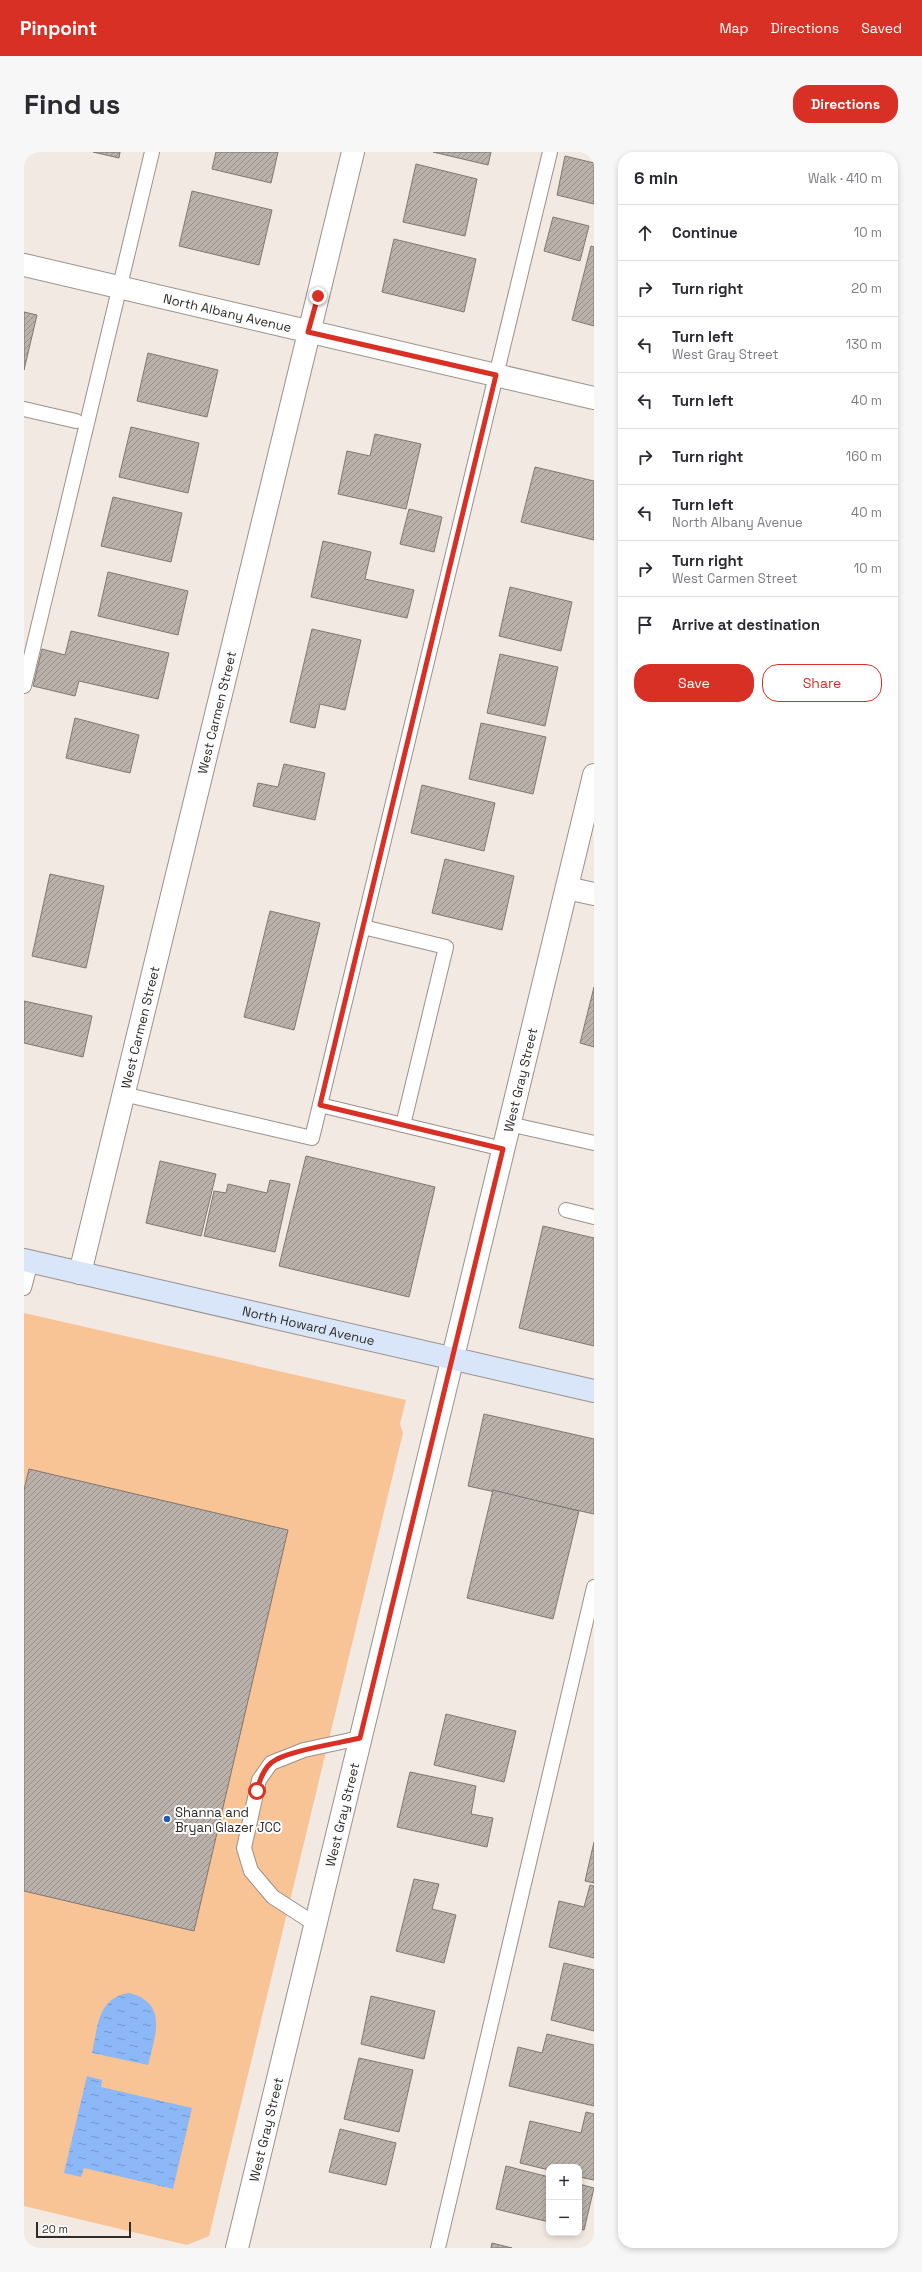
<!DOCTYPE html>
<html lang="en">
<head>
<meta charset="utf-8">
<style>
  body { margin:0; font-family:"Space Grotesk",sans-serif; background:#f7f7f7; color:#2b2b33 }
  .controls { position:absolute; right:12px; bottom:12px; display:grid; overflow:hidden; border-radius:8px; box-shadow:0 2px 6px #0003 }
  .controls button { width:36px; height:36px; display:grid; place-items:center; padding:0; border:0; border-bottom:1px solid #e1e1e2; background:#fff; color:#2b2b33; font:20px sans-serif }
  .scale { position:absolute; left:12px; bottom:10px; width:95px; box-sizing:border-box; padding-left:4px; border:2px solid #2e2b28; border-top:0; font-size:11px; line-height:14px; white-space:nowrap; color:#2e2b28; -webkit-text-stroke:3px #fff; paint-order:stroke }
  .stop { position:absolute; width:12px; height:12px; margin:-9px; border:3px solid #d93025; border-radius:50%; background:#fff }
  .stop.end { background:#d93025; border-color:#fff; box-shadow:0 1px 4px #0008 }
  .list { margin:0; padding:0; list-style:none }
  h2 { display:flex; justify-content:space-between; align-items:center; height:52px; margin:0; padding:0 16px; font-size:17px }
  h2 small { font-size:13px; font-weight:400; color:#7c7c81 }
  .list li { display:grid; grid-template-columns:26px 1fr auto; gap:12px; align-items:center; box-sizing:border-box; height:56px; padding:0 16px; border-top:1px solid #e1e1e2 }
  .list b { display:block; font-size:15px; white-space:nowrap }
  .list p { margin:0; font-size:13px; white-space:nowrap; color:#7c7c81 }
  .list em { font-size:13px; font-style:normal; color:#7c7c81 }
  .actions { display:flex; gap:8px; padding:12px 16px }
  .actions a { flex:1; padding:9px 0; border:1px solid #d93025; border-radius:16px; text-align:center; font-size:14px; color:#d93025 }
  .actions .main { background:#d93025; color:#fff }
  .icon { flex:none; width:22px; height:22px; fill:none; stroke:currentColor; stroke-width:2; stroke-linecap:round; stroke-linejoin:round }
  .map { position:relative; flex:none; width:570px; height:2096px; overflow:hidden; border-radius:16px }
  header { display:flex; align-items:center; gap:24px; box-sizing:border-box; height:56px; padding:0 20px; background:#d93025; color:#fff }
  header strong { font-size:19px }
  nav { display:flex; gap:22px; margin-inline-start:auto; font-size:14px }
  .intro { display:flex; align-items:center; justify-content:space-between; box-sizing:border-box; height:96px; padding:0 24px }
  h1 { margin:0; font-size:28px }
  .button { padding:10px 18px; border-radius:16px; background:#d93025; color:#fff; font-size:14px; font-weight:700 }
  main { display:flex; gap:24px; padding:0 24px }
  aside { flex:1; background:#fff; border-radius:16px; box-shadow:0 2px 6px #0003 }
  .map>svg:first-child { display:block }
</style>
</head>
<body>
<header>
<strong>Pinpoint</strong>
<nav><a>Map</a><a>Directions</a><a>Saved</a></nav>
</header>
<div class="intro"><h1>Find us</h1><a class="button">Directions</a></div>
<main>
<div class="map">
<svg width="570" height="2096" viewBox="0 0 570 2096">
  <defs>
    <pattern id="water-ripples" width="26" height="14" patternUnits="userSpaceOnUse"><rect width="26" height="14" fill="#8cb8f7"/><path d="M2 4q2-2 4 0t4 0M15 11q2-2 4 0t4 0" fill="none" stroke="#7396c8"/></pattern>
    <pattern id="building-hatch" width="6" height="6" patternUnits="userSpaceOnUse"><rect width="6" height="6" fill="#b9b1aa"/><path d="M-1 1l2-2M0 6l6-6M5 7l2-2" fill="none" stroke="#97908a"/></pattern>
  </defs>
  <rect width="100%" height="100%" fill="#f2e9e2"/>
  <path fill="#f9c495" d="M 0,1161 L 382,1248 L 376,1272 L 379,1281 L 185,2084 L 163,2093 L 0,2054 Z"/>
  <g fill="url(#water-ripples)">
    <path d="M 105,1841 C 145,1851 131,1884 124,1913 L 68,1901 C 74,1875 73,1846 105,1841 Z"/>
    <path d="M 63,1924 L 78,1928 L 77,1935 L 168,1956 L 149,2037 L 60,2016 L 57,2025 L 40,2021 Z"/>
  </g>
  <g fill="url(#building-hatch)" stroke="#7f7770">
    <path d="M 69,0 L 96,0 L 95,6 Z"/>
    <path d="M 192,0 L 254,0 L 247,31 L 188,17 Z"/>
    <path d="M 409,0 L 467,0 L 464,13 Z"/>
    <path d="M 541,4 L 570,11 L 570,52 L 533,43 Z"/>
    <path d="M 392,12 L 453,27 L 441,84 L 379,70 Z"/>
    <path d="M 168,39 L 248,58 L 235,113 L 155,94 Z"/>
    <path d="M 529,65 L 565,74 L 556,109 L 520,99 Z"/>
    <path d="M 370,87 L 452,107 L 440,160 L 358,140 Z"/>
    <path d="M 567,94 L 570,95 L 570,174 L 548,168 Z"/>
    <path d="M 0,160 L 13,163 L 0,218 Z"/>
    <path d="M 124,201 L 194,218 L 183,265 L 113,249 Z"/>
    <path d="M 107,275 L 175,291 L 164,341 L 95,325 Z"/>
    <path d="M 351,282 L 397,292 L 382,357 L 314,342 L 323,299 L 346,304 Z"/>
    <path d="M 511,315 L 570,329 L 570,388 L 497,370 Z"/>
    <path d="M 89,345 L 158,361 L 147,410 L 77,394 Z"/>
    <path d="M 385,357 L 418,365 L 410,400 L 376,392 Z"/>
    <path d="M 299,389 L 347,400 L 341,427 L 390,438 L 383,466 L 287,445 Z"/>
    <path d="M 84,420 L 164,439 L 154,483 L 74,464 Z"/>
    <path d="M 486,435 L 548,450 L 537,499 L 475,484 Z"/>
    <path d="M 288,477 L 337,488 L 321,558 L 296,552 L 291,576 L 266,570 Z"/>
    <path d="M 47,479 L 145,501 L 134,547 L 55,529 L 51,544 L 9,534 L 18,497 L 41,503 Z"/>
    <path d="M 476,502 L 534,515 L 521,574 L 463,561 Z"/>
    <path d="M 51,566 L 115,583 L 106,621 L 42,606 Z"/>
    <path d="M 457,571 L 522,585 L 509,642 L 445,627 Z"/>
    <path d="M 260,612 L 301,621 L 291,668 L 229,654 L 234,631 L 254,635 Z"/>
    <path d="M 398,633 L 471,651 L 460,699 L 387,681 Z"/>
    <path d="M 421,707 L 490,724 L 478,778 L 408,761 Z"/>
    <path d="M 26,722 L 80,734 L 62,816 L 8,804 Z"/>
    <path d="M 246,759 L 296,771 L 270,878 L 220,865 Z"/>
    <path d="M 570,835 L 570,895 L 556,891 Z"/>
    <path d="M 0,849 L 68,864 L 59,905 L 0,891 Z"/>
    <path d="M 282,1004 L 411,1035 L 385,1145 L 255,1114 Z"/>
    <path d="M 136,1009 L 192,1022 L 177,1084 L 122,1071 Z"/>
    <path d="M 246,1028 L 266,1032 L 251,1100 L 180,1084 L 190,1039 L 202,1041 L 204,1032 L 243,1041 Z"/>
    <path d="M 519,1074 L 570,1086 L 570,1194 L 495,1176 Z"/>
    <path d="M 460,1262 L 570,1287 L 570,1362 L 444,1334 Z"/>
    <path d="M 5,1317 L 264,1378 L 170,1779 L 0,1739 L 0,1338 Z"/>
    <path d="M 469,1338 L 555,1359 L 529,1467 L 443,1446 Z"/>
    <path d="M 422,1562 L 492,1579 L 480,1630 L 410,1613 Z"/>
    <path d="M 386,1620 L 452,1634 L 447,1662 L 469,1666 L 463,1695 L 373,1675 Z"/>
    <path d="M 570,1690 L 570,1731 L 561,1729 Z"/>
    <path d="M 390,1727 L 415,1732 L 408,1757 L 432,1763 L 420,1811 L 372,1799 Z"/>
    <path d="M 566,1733 L 570,1734 L 570,1806 L 525,1795 L 535,1749 L 560,1755 Z"/>
    <path d="M 540,1811 L 570,1818 L 570,1879 L 527,1868 Z"/>
    <path d="M 347,1844 L 411,1859 L 400,1907 L 337,1892 Z"/>
    <path d="M 523,1882 L 570,1893 L 570,1954 L 485,1934 L 494,1895 L 518,1901 Z"/>
    <path d="M 335,1906 L 389,1918 L 375,1980 L 320,1967 Z"/>
    <path d="M 562,1960 L 570,1962 L 570,2028 L 555,2025 L 555,2015 L 525,2015 L 525,2018 L 496,2011 L 506,1969 L 557,1981 Z"/>
    <path d="M 316,1977 L 372,1991 L 362,2033 L 305,2020 Z"/>
    <path d="M 482,2014 L 525,2025 L 525,2070 L 472,2057 Z"/>
    <path d="M 555,2032 L 570,2036 L 560,2078 L 555,2077 Z"/>
    <path d="M 468,2091 L 488,2096 L 467,2096 Z"/>
  </g>
  <g fill="none" stroke-linecap="round" stroke-linejoin="round">
    <defs>
      <g id="lane">
        <path d="M 0,257 L 52,269"/>
        <path d="M 0,534 L 128,0"/>
        <path d="M 339,775 L 422,795 L 379,973"/>
        <path d="M 99,942 L 288,986 L 526,0"/>
        <path d="M 296,953 L 479,997"/>
        <path d="M 485,972 L 570,991"/>
        <path d="M 542,1058 L 570,1065"/>
        <path d="M 0,1136 L 7,1109"/>
        <path d="M 291,1772 L 249,1745 L 227,1719 L 220,1696 L 235,1628 L 247,1611 L 280,1598 L 336,1586"/>
        <path d="M 414,2096 L 570,1435"/>
      </g>
      <g id="street">
        <path id="s1" d="M 0,113 L 570,246"/>
        <path d="M 543,736 L 570,742"/>
        <path id="s2" d="M 56,1121 L 329,0"/>
        <path id="s3" d="M 213,2096 L 570,623"/>
      </g>
      <g id="secondary">
        <path id="s4" d="M 0,1108 L 570,1239"/>
      </g>
    </defs>
    <use href="#lane" stroke="#99918b" stroke-width="16"/>
    <use href="#street" stroke="#99918b" stroke-width="24"/>
    <use href="#secondary" stroke="#99918b" stroke-width="24"/>
    <use href="#lane" stroke="#fff" stroke-width="14"/>
    <use href="#street" stroke="#fff" stroke-width="22"/>
    <use href="#secondary" stroke="#d9e6fa" stroke-width="22"/>
  </g>
  <g fill="none" stroke-linecap="round" stroke-linejoin="round">
    <path stroke="#d93025" stroke-width="5" d="M 233,1639 C 235,1630 239,1618 247,1611 C 260,1599 317,1591 336,1586 L 479,997 L 296,953 L 472,223 L 284,180 L 294,144"/>
  </g>
  <circle fill="#215cae" stroke="#fff" stroke-width="1.5" cx="143" cy="1667" r="4"/>
  <g text-anchor="middle" dominant-baseline="central" stroke-width="4" stroke-linejoin="round" paint-order="stroke">
    <g font-size="13" fill="#2e2b28" stroke="#fff">
      <text stroke="none"><textPath href="#s1" startOffset="209">North Albany Avenue</textPath></text>
      <text stroke="none"><textPath href="#s2" startOffset="577">West Carmen Street</textPath></text>
      <text stroke="none"><textPath href="#s2" startOffset="253">West Carmen Street</textPath></text>
      <text stroke="none"><textPath href="#s3" startOffset="1202">West Gray Street</textPath></text>
      <text stroke="none"><textPath href="#s4" startOffset="292">North Howard Avenue</textPath></text>
      <text stroke="none"><textPath href="#s3" startOffset="446">West Gray Street</textPath></text>
      <text stroke="none"><textPath href="#s3" startOffset="122">West Gray Street</textPath></text>
    </g>
    <g font-size="13" fill="#2e2b28" stroke="#fff" text-anchor="start">
      <text x="151" y="1660">Shanna and<tspan x="151" dy="15">Bryan Glazer JCC</tspan></text>
    </g>
  </g>
</svg>
<div class="controls">
<button>+</button>
<button>−</button>
</div>
<div class="scale">20 m</div>
<div class="stop" style="left:233px;top:1639px"></div>
<div class="stop end" style="left:294px;top:144px"></div>
</div>
<aside>
<h2>6 min<small>Walk · 410 m</small></h2>
<ul class="list">
<li><svg class="icon" aria-label="ahead" viewBox="0 0 24 24"><path d="M12 20V5M6 11l6-6 6 6"/></svg><div><b>Continue</b></div><em>10 m</em></li>
<li><svg class="icon" aria-label="right" viewBox="0 0 24 24"><path d="M7 20v-9h11M14 6l5 5-5 5"/></svg><div><b>Turn right</b></div><em>20 m</em></li>
<li><svg class="icon" aria-label="left" viewBox="0 0 24 24"><path d="M17 20v-9H6M10 6l-5 5 5 5"/></svg><div><b>Turn left</b><p>West Gray Street</p></div><em>130 m</em></li>
<li><svg class="icon" aria-label="left" viewBox="0 0 24 24"><path d="M17 20v-9H6M10 6l-5 5 5 5"/></svg><div><b>Turn left</b></div><em>40 m</em></li>
<li><svg class="icon" aria-label="right" viewBox="0 0 24 24"><path d="M7 20v-9h11M14 6l5 5-5 5"/></svg><div><b>Turn right</b></div><em>160 m</em></li>
<li><svg class="icon" aria-label="left" viewBox="0 0 24 24"><path d="M17 20v-9H6M10 6l-5 5 5 5"/></svg><div><b>Turn left</b><p>North Albany Avenue</p></div><em>40 m</em></li>
<li><svg class="icon" aria-label="right" viewBox="0 0 24 24"><path d="M7 20v-9h11M14 6l5 5-5 5"/></svg><div><b>Turn right</b><p>West Carmen Street</p></div><em>10 m</em></li>
<li><svg class="icon" aria-label="arrive" viewBox="0 0 24 24"><path d="M6 21V4h12l-3 4 3 4H6"/></svg><div><b>Arrive at destination</b></div></li>
</ul>
<div class="actions"><a class="main">Save</a><a>Share</a></div>
</aside>
</main>
</body>
</html>
